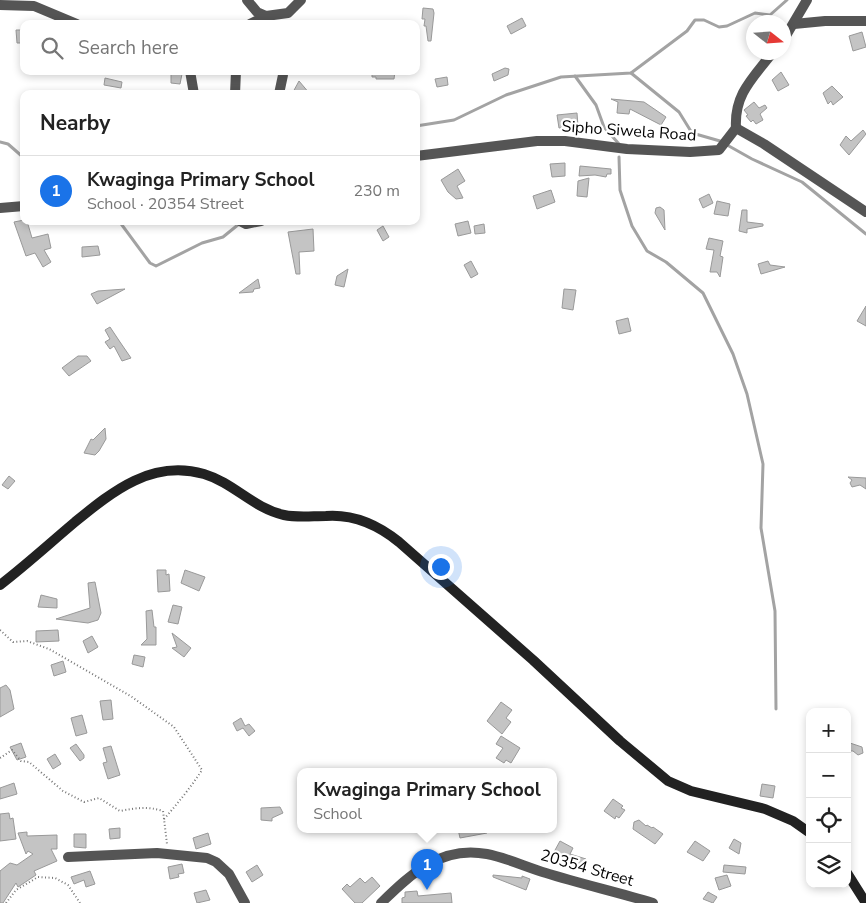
<!DOCTYPE html>
<html lang="en">
<head>
<meta charset="utf-8">
<style>
  body { margin:0; font-family:"Nunito Sans",sans-serif; background:#f6f6f6; color:#222 }
  .controls { position:absolute; right:15px; bottom:15px; display:grid; overflow:hidden; border-radius:10px; box-shadow:0 2px 8px #0003 }
  .controls button { width:45px; height:45px; display:grid; place-items:center; padding:0; border:0; border-bottom:1px solid #e0e0e0; background:#fff; color:#222; font:25px sans-serif }
  .compass { position:absolute; left:746px; top:15px; width:45px; height:45px; border-radius:50%; background:#fff; box-shadow:0 2px 8px #0003; rotate:107deg }
  .you { position:absolute; left:440px; top:566px; width:18px; height:18px; margin:-12px; border:4px solid #fff; border-radius:50%; background:#1a73e8; box-shadow:0 0 0 8px #1a73e833 }
  .badge { display:grid; place-items:center; width:32px; height:32px; border-radius:50%; background:#1a73e8; color:#fff; font-size:16px; font-weight:700 }
  .pin { position:absolute; translate:-50% -41px; filter:drop-shadow(0 1px 2px #0008) }
  .pin::after { content:''; position:absolute; top:26px; width:18px; height:15px; background:inherit; clip-path:polygon(0 0,100% 0,50% 100%) }
  .popup { position:absolute; left:297px; top:768px; width:260px; height:65px; box-sizing:border-box; display:grid; place-content:center; border-radius:10px; background:#fff; filter:drop-shadow(0 1px 4px #0005); font-size:16px; white-space:nowrap; color:#767676 }
  .popup b { font-size:19px; color:#222 }
  .popup::after { content:''; position:absolute; left:50%; top:100%; margin-left:-10px; border:10px solid transparent; border-top-color:#fff }
  .list { margin:0; padding:0; list-style:none }
  h2 { display:flex; justify-content:space-between; align-items:center; height:65px; margin:0; padding:0 20px; font-size:21px }
  h2 small { font-size:16px; font-weight:400; color:#767676 }
  .list li { display:grid; grid-template-columns:32px 1fr auto; gap:15px; align-items:center; box-sizing:border-box; height:70px; padding:0 20px; border-top:1px solid #e0e0e0 }
  .list b { display:block; font-size:19px; white-space:nowrap }
  .list p { margin:0; font-size:16px; white-space:nowrap; color:#767676 }
  .list em { font-size:16px; font-style:normal; color:#767676 }
  .icon { flex:none; width:28px; height:28px; fill:none; stroke:currentColor; stroke-width:2; stroke-linecap:round; stroke-linejoin:round }
  .map { position:relative; flex:none; width:866px; height:903px; overflow:hidden }
  .search { position:absolute; background:#fff; box-shadow:0 2px 8px #0003; left:20px; top:20px; width:400px; height:55px; display:flex; align-items:center; gap:12px; box-sizing:border-box; padding:0 18px; border-radius:10px; color:#767676; font-size:19px }
  .panel { position:absolute; background:#fff; box-shadow:0 2px 8px #0003; left:20px; top:90px; width:400px; height:135px; border-radius:10px }
  .map>svg:first-child { display:block }
</style>
</head>
<body>
<div class="map">
<svg width="866" height="903" viewBox="0 0 866 903">
  <rect width="100%" height="100%" fill="#fff"/>
  <g fill="none" stroke-linecap="round" stroke-linejoin="round">
    <g stroke="#a3a3a3" stroke-width="3">
      <path d="M 631,73 L 679,112 L 692,133 L 720,141 L 752,159 L 802,182 L 866,234"/>
      <path d="M 575,76 L 596,105 L 604,127 L 619,144"/>
      <path d="M 416,126 L 454,120 L 506,95 L 561,77 L 631,73 L 687,31 L 695,20 L 704,20 L 719,27 L 727,26 L 755,13 L 770,15 L 787,0"/>
      <path d="M 0,142 L 8,144 L 24,158"/>
      <path d="M 619,157 L 620,190 L 632,226 L 647,251 L 666,262 L 703,293 L 733,354 L 747,394 L 763,464 L 761,528 L 775,611 L 776,709"/>
      <path d="M 119,221 L 150,263 L 156,266 L 202,243 L 223,237 L 239,224"/>
    </g>
  </g>
  <g fill="#c4c4c4" stroke="#999">
    <path d="M 423,8 L 433,9 L 434,13 L 431,41 L 428,41 L 426,26 L 424,26 L 425,19 L 422,19 Z"/>
    <path d="M 522,18 L 526,26 L 511,34 L 507,26 Z"/>
    <path d="M 16,30 L 24,30 L 24,43 L 17,43 Z"/>
    <path d="M 862,32 L 866,47 L 853,51 L 849,36 Z"/>
    <path d="M 505,68 L 509,69 L 508,75 L 494,81 L 492,74 Z"/>
    <path d="M 372,71 L 395,71 L 394,79 L 376,79 L 376,77 L 372,77 Z"/>
    <path d="M 171,72 L 182,74 L 180,84 L 171,83 Z"/>
    <path d="M 781,72 L 789,85 L 778,91 L 772,80 Z"/>
    <path d="M 447,77 L 448,85 L 437,87 L 435,79 Z"/>
    <path d="M 105,78 L 122,82 L 121,88 L 104,85 Z"/>
    <path d="M 299,81 L 310,94 L 292,94 Z"/>
    <path d="M 832,86 L 843,97 L 833,105 L 831,101 L 828,104 L 823,93 Z"/>
    <path d="M 611,99 L 644,102 L 666,117 L 661,125 L 630,109 L 629,114 L 617,113 L 618,102 Z"/>
    <path d="M 754,102 L 759,108 L 765,105 L 767,108 L 760,114 L 763,120 L 756,124 L 753,120 L 751,122 L 746,116 L 748,115 L 744,110 Z"/>
    <path d="M 577,113 L 578,126 L 559,128 L 557,115 Z"/>
    <path d="M 863,130 L 866,134 L 849,155 L 840,145 L 846,136 L 851,141 Z"/>
    <path d="M 565,163 L 565,176 L 552,177 L 550,164 Z"/>
    <path d="M 580,166 L 611,169 L 611,174 L 607,174 L 606,177 L 595,175 L 579,176 Z"/>
    <path d="M 458,169 L 465,181 L 457,186 L 463,198 L 456,199 L 448,192 L 441,180 Z"/>
    <path d="M 589,178 L 587,197 L 577,196 L 578,181 Z"/>
    <path d="M 551,190 L 555,202 L 537,209 L 533,196 Z"/>
    <path d="M 709,194 L 713,203 L 703,208 L 699,199 Z"/>
    <path d="M 717,201 L 730,204 L 728,216 L 714,214 Z"/>
    <path d="M 660,207 L 664,210 L 665,230 L 655,213 L 656,208 Z"/>
    <path d="M 742,210 L 747,210 L 747,222 L 763,224 L 763,226 L 747,229 L 747,233 L 739,231 Z"/>
    <path d="M 24,220 L 27,221 L 32,238 L 48,234 L 51,248 L 44,250 L 51,262 L 43,267 L 35,253 L 26,256 L 14,222 Z"/>
    <path d="M 468,221 L 471,233 L 458,236 L 455,224 Z"/>
    <path d="M 484,224 L 485,233 L 475,234 L 474,226 Z"/>
    <path d="M 383,226 L 389,237 L 383,241 L 377,230 Z"/>
    <path d="M 313,229 L 314,251 L 299,252 L 300,274 L 296,274 L 288,232 Z"/>
    <path d="M 709,238 L 723,241 L 720,256 L 723,257 L 720,277 L 717,272 L 710,272 L 714,250 L 706,249 Z"/>
    <path d="M 98,246 L 100,255 L 82,257 L 82,247 Z"/>
    <path d="M 471,261 L 478,274 L 471,278 L 464,265 Z"/>
    <path d="M 768,261 L 770,265 L 785,267 L 761,274 L 758,264 Z"/>
    <path d="M 348,269 L 344,287 L 335,285 L 337,276 Z"/>
    <path d="M 258,279 L 260,288 L 254,289 L 253,292 L 239,293 Z"/>
    <path d="M 125,289 L 97,304 L 91,294 L 98,291 Z"/>
    <path d="M 564,289 L 576,290 L 573,310 L 562,308 Z"/>
    <path d="M 866,306 L 866,326 L 857,321 Z"/>
    <path d="M 628,318 L 631,331 L 619,334 L 616,321 Z"/>
    <path d="M 110,327 L 120,342 L 131,358 L 122,361 L 114,346 L 110,349 L 105,342 L 110,339 L 105,330 Z"/>
    <path d="M 78,356 L 87,356 L 91,361 L 69,376 L 62,368 Z"/>
    <path d="M 105,428 L 106,439 L 99,451 L 95,455 L 84,453 L 91,439 L 93,440 Z"/>
    <path d="M 9,476 L 15,481 L 8,489 L 2,485 Z"/>
    <path d="M 848,477 L 866,478 L 866,489 L 860,485 L 852,487 L 850,483 L 852,480 Z"/>
    <path d="M 157,570 L 166,570 L 166,575 L 169,574 L 170,591 L 158,592 Z"/>
    <path d="M 185,570 L 205,577 L 199,591 L 181,583 Z"/>
    <path d="M 95,582 L 101,613 L 98,620 L 88,623 L 56,619 L 90,608 L 88,583 Z"/>
    <path d="M 41,595 L 57,599 L 57,608 L 38,607 Z"/>
    <path d="M 173,605 L 182,607 L 178,624 L 168,622 Z"/>
    <path d="M 152,610 L 154,627 L 156,627 L 156,645 L 141,645 L 147,639 L 146,611 Z"/>
    <path d="M 58,630 L 59,641 L 36,642 L 36,631 Z"/>
    <path d="M 172,633 L 191,648 L 184,657 L 172,648 L 177,647 Z"/>
    <path d="M 92,636 L 98,647 L 88,653 L 83,641 Z"/>
    <path d="M 134,655 L 145,657 L 143,667 L 132,664 Z"/>
    <path d="M 63,661 L 66,672 L 54,676 L 51,665 Z"/>
    <path d="M 6,685 L 10,690 L 14,709 L 0,717 L 0,688 Z"/>
    <path d="M 111,700 L 113,719 L 103,720 L 100,701 Z"/>
    <path d="M 501,702 L 512,710 L 506,718 L 511,722 L 502,734 L 487,721 Z"/>
    <path d="M 82,715 L 87,733 L 76,736 L 71,718 Z"/>
    <path d="M 241,718 L 245,726 L 249,724 L 255,731 L 249,736 L 243,728 L 237,731 L 233,723 Z"/>
    <path d="M 501,736 L 520,748 L 511,763 L 506,760 L 504,763 L 496,758 L 503,748 L 496,744 Z"/>
    <path d="M 847,742 L 862,747 L 863,753 L 858,755 L 853,751 L 847,751 Z"/>
    <path d="M 21,743 L 26,757 L 17,760 L 10,747 Z"/>
    <path d="M 76,744 L 84,755 L 84,758 L 80,761 L 70,748 Z"/>
    <path d="M 111,746 L 120,775 L 108,779 L 103,763 L 107,762 L 103,748 Z"/>
    <path d="M 55,754 L 61,764 L 53,769 L 47,759 Z"/>
    <path d="M 14,783 L 17,794 L 0,799 L 0,788 Z"/>
    <path d="M 762,784 L 775,786 L 773,798 L 760,796 Z"/>
    <path d="M 613,799 L 623,806 L 621,808 L 625,810 L 619,818 L 616,816 L 615,819 L 604,811 Z"/>
    <path d="M 280,807 L 283,813 L 272,818 L 272,821 L 261,820 L 261,808 Z"/>
    <path d="M 9,813 L 10,819 L 13,818 L 16,839 L 0,841 L 0,814 Z"/>
    <path d="M 639,820 L 646,826 L 647,825 L 652,828 L 653,827 L 663,834 L 655,844 L 633,829 L 634,822 Z"/>
    <path d="M 120,828 L 120,838 L 110,839 L 109,829 Z"/>
    <path d="M 458,829 L 487,829 L 487,833 L 460,838 Z"/>
    <path d="M 27,832 L 27,836 L 57,835 L 57,849 L 51,849 L 57,861 L 34,871 L 36,875 L 18,887 L 16,883 L 3,903 L 0,903 L 0,871 L 10,863 L 17,865 L 33,854 L 28,851 L 26,854 L 18,833 Z"/>
    <path d="M 208,833 L 211,844 L 196,849 L 193,838 Z"/>
    <path d="M 74,834 L 86,834 L 86,848 L 74,847 Z"/>
    <path d="M 734,839 L 741,843 L 739,854 L 729,848 Z"/>
    <path d="M 560,841 L 573,848 L 570,854 L 586,859 L 584,867 L 554,852 Z"/>
    <path d="M 695,841 L 710,851 L 703,861 L 687,852 Z"/>
    <path d="M 182,864 L 184,873 L 178,874 L 179,877 L 170,879 L 168,867 Z"/>
    <path d="M 257,865 L 263,875 L 252,882 L 246,872 Z"/>
    <path d="M 724,865 L 746,867 L 745,874 L 723,872 Z"/>
    <path d="M 90,871 L 95,884 L 86,887 L 84,880 L 74,884 L 71,877 Z"/>
    <path d="M 493,875 L 522,878 L 522,876 L 530,879 L 526,890 L 493,877 Z"/>
    <path d="M 727,875 L 731,886 L 719,890 L 715,878 Z"/>
    <path d="M 372,877 L 380,886 L 362,903 L 355,903 L 342,889 L 347,884 L 350,887 L 360,878 L 365,883 Z"/>
    <path d="M 206,890 L 210,900 L 197,903 L 194,893 Z"/>
    <path d="M 417,891 L 418,896 L 451,893 L 452,903 L 402,903 L 402,898 L 405,897 L 405,892 Z"/>
    <path d="M 708,892 L 717,897 L 713,903 L 703,899 Z"/>
  </g>
  <g fill="none" stroke-linecap="round" stroke-linejoin="round">
    <g stroke="#777" stroke-width="2" stroke-dasharray="1 2.5" stroke-linecap="butt">
      <path d="M 0,630 L 13,642 L 27,641 L 49,649 L 132,697 L 174,727 L 202,770 C 191,787 178,803 164,819 L 167,844"/>
      <path d="M 0,758 L 12,750 L 21,761 L 29,762 L 63,791 L 84,802 L 99,798 L 120,811 C 136,808 147,806 163,811 L 164,819"/>
      <path d="M 6,903 L 16,890 L 38,877 L 55,878 L 68,885 L 80,903"/>
    </g>
    <g stroke="#555" stroke-width="10">
      <path d="M 247,0 L 257,12 L 266,16"/>
      <path d="M 0,5 L 34,6 L 77,24"/>
      <path d="M 250,24 L 266,16 L 288,13 L 301,0"/>
      <path d="M 794,24 L 825,21 L 866,21"/>
      <path d="M 784,39 L 807,0"/>
      <path d="M 190,71 L 194,94"/>
      <path d="M 235,94 L 236,71"/>
      <path d="M 279,94 L 283,75"/>
      <path d="M 736,128 L 764,144 L 866,212"/>
      <path d="M 736,128 C 734,94 753,78 773,52"/>
      <path d="M 416,156 L 537,141 L 565,141 L 627,149 L 690,152 L 719,150 L 736,128"/>
      <path d="M 0,208 L 24,206"/>
      <path d="M 240,221 L 246,224 L 261,221"/>
      <path d="M 68,857 L 157,853 L 207,858 L 216,862 L 229,874 L 245,903"/>
      <path d="M 381,903 C 411,874 441,845 487,854 C 507,858 526,867 546,873 C 581,884 617,892 653,903"/>
    </g>
    <g stroke="#222" stroke-width="10">
      <path d="M 0,585 C 26,565 50,543 75,522 C 113,491 152,459 204,474 C 234,483 253,508 284,515 C 298,518 312,516 326,516 C 353,514 378,525 399,542 L 533,660 L 620,741 L 668,781 L 691,791 L 765,809 L 793,821 L 810,833"/>
      <path d="M 847,873 L 866,903"/>
    </g>
  </g>
  <g text-anchor="middle" dominant-baseline="central" stroke-width="4.5" stroke-linejoin="round" paint-order="stroke">
    <g font-size="16" fill="#000" stroke="#fff">
      <text transform="translate(629 131) rotate(4)">Sipho Siwela Road</text>
      <text transform="translate(587 868) rotate(16)">20354 Street</text>
    </g>
  </g>
</svg>
<div class="controls">
<button>+</button>
<button>−</button>
<button><svg class="icon" aria-label="locate" viewBox="0 0 24 24"><circle cx="12" cy="12" r="6"/><path d="M12 2v4M12 18v4M2 12h4M18 12h4"/></svg></button>
<button><svg class="icon" aria-label="layers" viewBox="0 0 24 24"><path d="M12 4l9 5-9 5-9-5zM3 14l9 5 9-5"/></svg></button>
</div>
<svg class="compass" viewBox="-18 -18 36 36"><path d="M0-13l5 13h-10z" fill="#e53935"/><path d="M0 13l5-13h-10z" fill="#767676"/></svg>
<div class="you"></div>
<div class="pin badge" style="left:427px;top:890px">1</div>
<div class="popup"><b>Kwaginga Primary School</b>School</div>
<div class="search"><svg class="icon" aria-label="search" viewBox="0 0 24 24"><circle cx="10" cy="10" r="6"/><path d="M15 15l6 6"/></svg>Search here</div>
<section class="panel">
<h2>Nearby<small></small></h2>
<ul class="list">
<li><span class="badge">1</span><div><b>Kwaginga Primary School</b><p>School · 20354 Street</p></div><em>230 m</em></li>
</ul>
</section>
</div>
</body>
</html>
